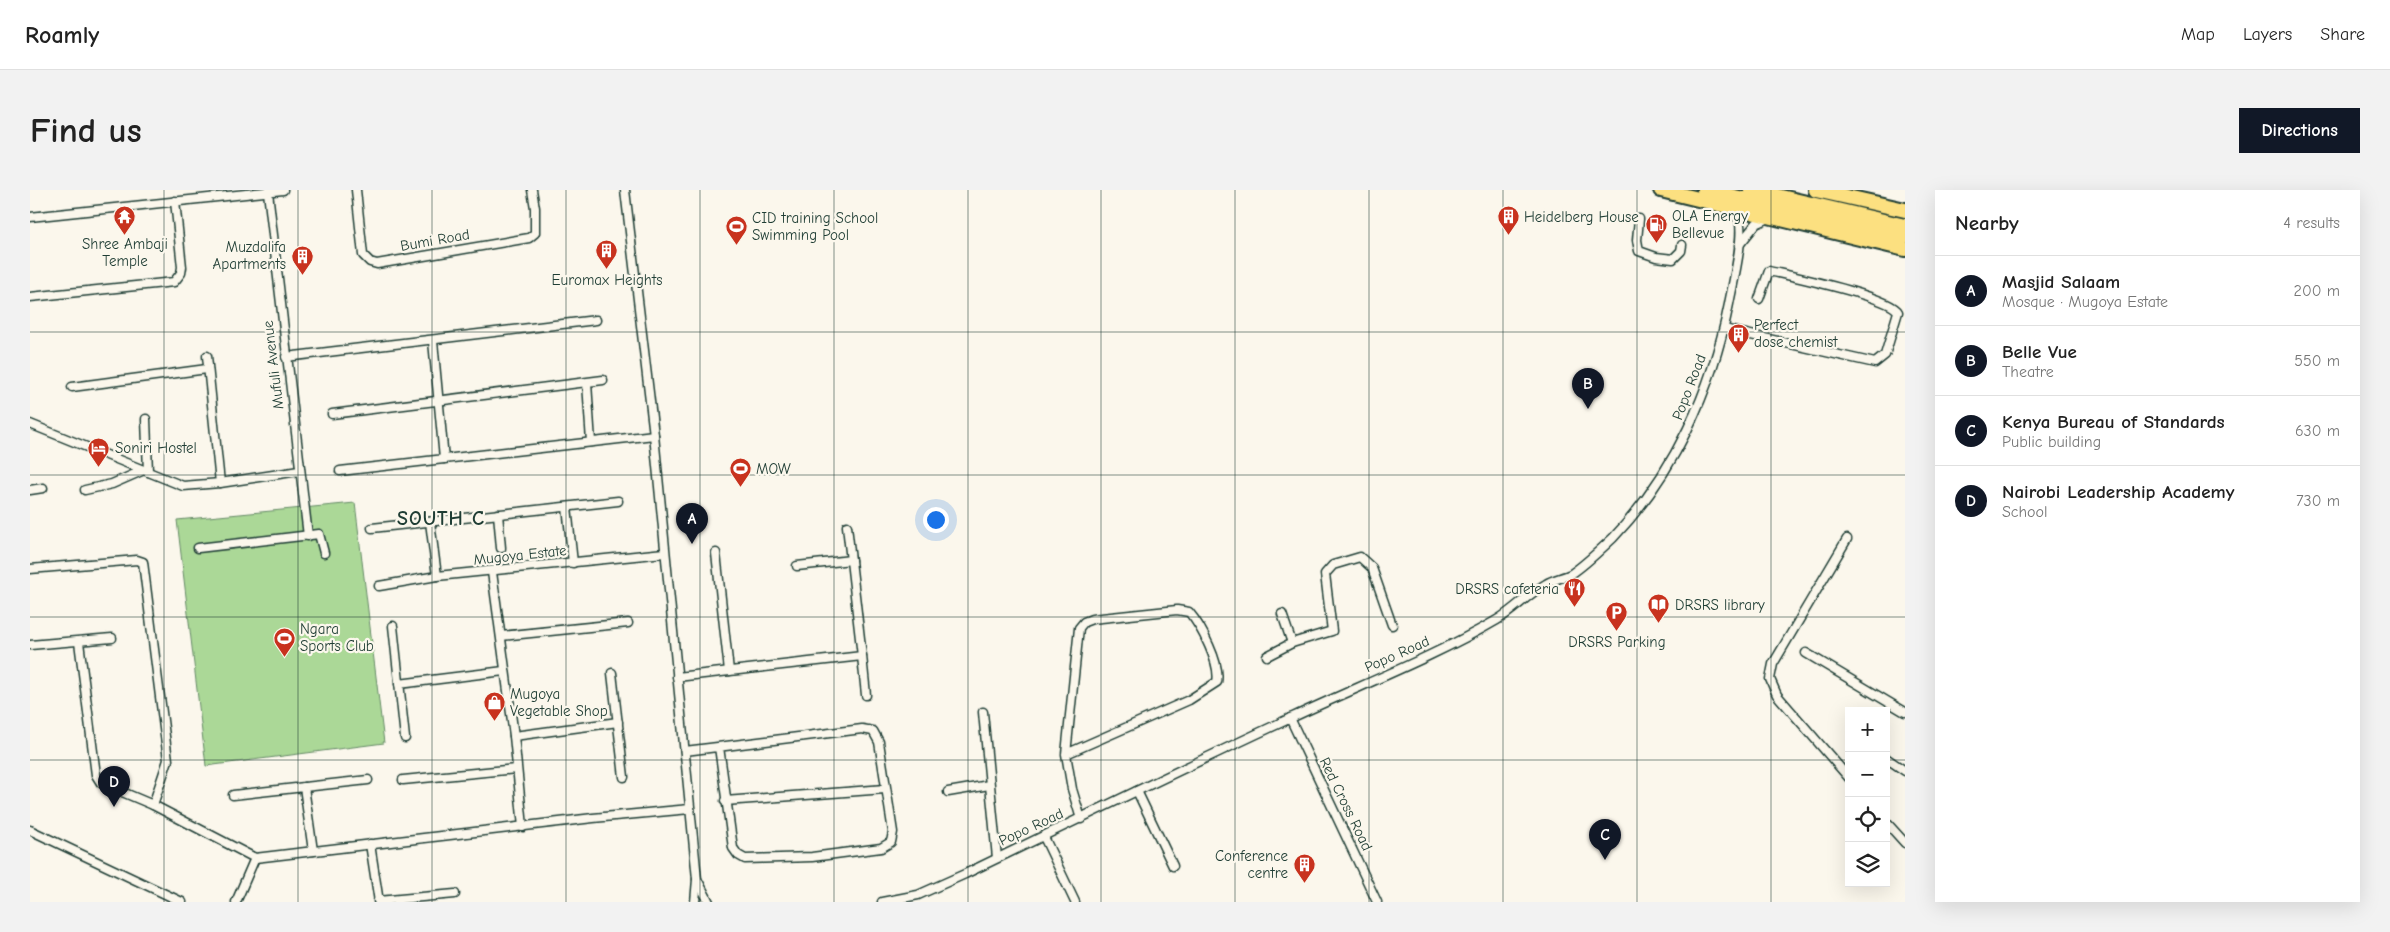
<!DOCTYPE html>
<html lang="en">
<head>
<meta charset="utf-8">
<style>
  body { margin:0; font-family:"Comic Neue",sans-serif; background:#f2f2f2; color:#222 }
  .controls { position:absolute; right:15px; bottom:15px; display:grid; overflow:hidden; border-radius:0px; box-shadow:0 5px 20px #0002 }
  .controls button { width:45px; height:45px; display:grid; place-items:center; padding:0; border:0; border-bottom:1px solid #e0e0e0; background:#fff; color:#222; font:25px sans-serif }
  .you { position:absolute; left:905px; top:329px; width:18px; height:18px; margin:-12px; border:4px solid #fff; border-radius:50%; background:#1a73e8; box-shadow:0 0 0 8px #1a73e833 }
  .badge { display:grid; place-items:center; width:32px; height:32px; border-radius:50%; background:#111827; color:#fff; font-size:16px; font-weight:700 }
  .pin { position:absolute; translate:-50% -41px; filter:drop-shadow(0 1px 2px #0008) }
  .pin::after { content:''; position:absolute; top:26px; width:18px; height:15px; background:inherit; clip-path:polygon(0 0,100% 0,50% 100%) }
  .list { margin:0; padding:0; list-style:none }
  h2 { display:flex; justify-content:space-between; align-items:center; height:65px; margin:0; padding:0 20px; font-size:21px }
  h2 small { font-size:16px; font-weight:400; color:#767676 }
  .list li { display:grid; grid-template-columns:32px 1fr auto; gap:15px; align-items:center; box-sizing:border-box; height:70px; padding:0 20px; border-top:1px solid #e0e0e0 }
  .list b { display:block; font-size:19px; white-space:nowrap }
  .list p { margin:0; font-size:16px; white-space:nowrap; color:#767676 }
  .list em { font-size:16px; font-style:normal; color:#767676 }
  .icon { flex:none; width:28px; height:28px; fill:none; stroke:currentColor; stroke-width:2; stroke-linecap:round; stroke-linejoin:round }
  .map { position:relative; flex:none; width:1875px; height:712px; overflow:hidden; border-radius:0px }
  header { display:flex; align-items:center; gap:30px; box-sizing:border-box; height:70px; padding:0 25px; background:#fff; border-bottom:1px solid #e0e0e0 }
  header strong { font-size:24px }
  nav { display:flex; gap:28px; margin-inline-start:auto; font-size:18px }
  .intro { display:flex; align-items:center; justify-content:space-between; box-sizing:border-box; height:120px; padding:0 30px }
  h1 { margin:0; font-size:35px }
  .button { padding:12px 22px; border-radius:0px; background:#111827; color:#fff; font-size:18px; font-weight:700 }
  main { display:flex; gap:30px; padding:0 30px }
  aside { flex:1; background:#fff; border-radius:0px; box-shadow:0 5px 20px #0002 }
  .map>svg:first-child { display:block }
</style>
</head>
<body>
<header>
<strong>Roamly</strong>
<nav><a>Map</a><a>Layers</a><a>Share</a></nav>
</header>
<div class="intro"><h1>Find us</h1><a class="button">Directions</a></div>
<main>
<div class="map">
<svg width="1875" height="712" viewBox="0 0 1875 712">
  <rect width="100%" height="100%" fill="#fbf7ec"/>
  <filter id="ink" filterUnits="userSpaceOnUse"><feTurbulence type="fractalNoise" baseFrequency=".02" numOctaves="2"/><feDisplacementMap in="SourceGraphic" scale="10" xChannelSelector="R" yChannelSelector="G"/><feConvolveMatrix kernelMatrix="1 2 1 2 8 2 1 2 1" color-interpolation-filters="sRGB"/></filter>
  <g filter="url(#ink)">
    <path fill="#abd897" stroke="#658a66" d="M 325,313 L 354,553 L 176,576 L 147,330 Z"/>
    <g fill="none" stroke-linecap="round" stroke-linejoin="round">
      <defs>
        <g id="street">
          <path d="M 326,0 L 333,65 L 340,72 L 347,74 L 499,48 L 505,43 L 505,18 L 502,0"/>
          <path d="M 595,0 L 624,245 L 667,689 L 679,712"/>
          <path d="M 238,2 L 278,346"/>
          <path d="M 0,27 L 253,0"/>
          <path d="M 1609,29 L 1607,50 L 1609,61 L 1626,67 L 1643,69 L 1651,61 L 1652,55"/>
          <path d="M 1709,55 L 1726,34 L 1739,28"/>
          <path d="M 0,107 L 144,92 L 151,83 L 152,77 L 145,11"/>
          <path d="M 1694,139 L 1845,173 L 1855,165 L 1868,122 C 1861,107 1760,86 1739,81 L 1729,109"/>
          <path d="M 403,151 L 414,269"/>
          <path d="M 177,166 L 190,293"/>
          <path d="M 256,167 L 566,130"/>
          <path d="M 557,193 L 561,252"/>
          <path d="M 42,197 L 177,179"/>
          <path d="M 302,224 L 573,190"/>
          <path d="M 116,229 L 118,282"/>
          <path d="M 0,234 L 153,296 L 190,293 L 269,281"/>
          <path d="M 310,281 L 624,245"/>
          <path d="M 0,300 L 13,298"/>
          <path d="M 55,300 L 82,294 L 114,280"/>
          <path d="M 537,317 L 543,373"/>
          <path d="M 468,324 L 471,358"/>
          <path d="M 400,332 L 407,386"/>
          <path d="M 342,338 L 588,311"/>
          <path d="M 1817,349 L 1743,474 L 1740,489 L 1747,505 L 1819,588"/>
          <path d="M 168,358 L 289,344 L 294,363"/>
          <path d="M 686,363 L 699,481"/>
          <path d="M 767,376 L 821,370"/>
          <path d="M 0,379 L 107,370 L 113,372 L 138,570 L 123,615 L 225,668 L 563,628 L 660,619"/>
          <path d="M 462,382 L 484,546 L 493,637"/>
          <path d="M 349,396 L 407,386 L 634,363"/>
          <path d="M 1252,424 L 1262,453 L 1302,441 L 1295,384 L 1303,375 L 1330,367 L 1342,378 L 1362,435"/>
          <path d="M 363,436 L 375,548"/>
          <path d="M 471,446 L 598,433"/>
          <path d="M 49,452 L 66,585 L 71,593 L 123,615"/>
          <path d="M 0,455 L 82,448"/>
          <path d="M 1776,463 L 1875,522"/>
          <path d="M 832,466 L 836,505"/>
          <path d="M 1237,466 L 1262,453"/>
          <path d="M 582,483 L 594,587"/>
          <path d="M 647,487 L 832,466 L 817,336"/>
          <path d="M 369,494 L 474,481"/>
          <path d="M 953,522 L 967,668"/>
          <path d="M 1260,528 L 1347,712"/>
          <path d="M 484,546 L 588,532"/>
          <path d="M 655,561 L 832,539 L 843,541 L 849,552 L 863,642 L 861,652 L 851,658 L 782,667 L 715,669 L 708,665 L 703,658 L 689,557"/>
          <path d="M 1036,564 L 1159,510 L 1187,492 C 1191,474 1171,436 1159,422 L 1147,420 L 1062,429 L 1054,432 L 1049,438 L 1036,564 L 1042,599 L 1051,629"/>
          <path d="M 1856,568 L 1875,581"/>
          <path d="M 373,590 L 486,579"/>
          <path d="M 274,597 L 283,661"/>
          <path d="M 1107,601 L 1143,676"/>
          <path d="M 918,602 L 959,595"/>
          <path d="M 203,605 L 338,590"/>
          <path d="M 695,611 L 855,599"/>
          <path d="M 1856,632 L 1875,653"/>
          <path d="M 0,640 L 152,712"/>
          <path d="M 1014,647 L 1045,712"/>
          <path d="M 340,654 L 349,712"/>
          <path d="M 348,711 L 425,704"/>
          <path d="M 206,712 L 225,668"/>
          <path d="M 665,712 L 667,689"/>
          <path d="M 852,712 L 888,705 L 935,684 C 1044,631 1153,578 1263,527 C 1331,495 1402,468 1467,430 C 1484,420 1498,404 1516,394 C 1523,389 1533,388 1541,384 C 1556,374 1570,360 1583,348 C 1644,284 1682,200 1699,114 C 1702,97 1716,42 1708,27 C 1706,23 1704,22 1700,20"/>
        </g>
        <g id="highway">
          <path d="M 1631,0 L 1875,59"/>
          <path d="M 1674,0 L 1875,46"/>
          <path d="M 1721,0 L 1875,36"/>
          <path d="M 1786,0 L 1875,20"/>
        </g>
      </defs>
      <use href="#street" stroke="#1f3d34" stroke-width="11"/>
      <use href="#highway" stroke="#1f3d34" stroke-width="18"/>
      <use href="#street" stroke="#fbf7ec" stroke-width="8"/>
      <use href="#highway" stroke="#fce080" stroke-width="14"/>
    </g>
  </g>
  <path fill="none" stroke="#1f3d34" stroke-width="1" stroke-opacity="0.55" d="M 134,0 L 134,712M 268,0 L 268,712M 402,0 L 402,712M 536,0 L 536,712M 670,0 L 670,712M 804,0 L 804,712M 938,0 L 938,712M 1071,0 L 1071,712M 1205,0 L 1205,712M 1339,0 L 1339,712M 1473,0 L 1473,712M 1607,0 L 1607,712M 1741,0 L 1741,712M 0,142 L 1875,142M 0,285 L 1875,285M 0,427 L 1875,427M 0,570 L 1819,570M 1856,570 L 1875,570"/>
  <defs>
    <symbol id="temple-pin" viewBox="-11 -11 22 30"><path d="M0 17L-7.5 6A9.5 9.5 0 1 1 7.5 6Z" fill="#c8321e" stroke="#fbf7ec"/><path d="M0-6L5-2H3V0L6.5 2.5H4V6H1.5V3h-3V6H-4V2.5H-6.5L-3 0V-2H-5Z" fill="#fff"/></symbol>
    <symbol id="building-pin" viewBox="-11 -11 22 30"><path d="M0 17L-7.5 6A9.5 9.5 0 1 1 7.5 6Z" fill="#c8321e" stroke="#fbf7ec"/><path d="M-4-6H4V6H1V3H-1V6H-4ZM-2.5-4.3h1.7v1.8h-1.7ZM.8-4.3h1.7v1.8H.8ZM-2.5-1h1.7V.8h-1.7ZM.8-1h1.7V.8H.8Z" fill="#fff"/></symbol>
    <symbol id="fuel-pin" viewBox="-11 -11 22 30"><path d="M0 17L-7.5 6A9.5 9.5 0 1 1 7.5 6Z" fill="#c8321e" stroke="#fbf7ec"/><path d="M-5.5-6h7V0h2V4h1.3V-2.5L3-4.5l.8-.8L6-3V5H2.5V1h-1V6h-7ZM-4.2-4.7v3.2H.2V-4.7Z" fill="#fff"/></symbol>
    <symbol id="stadium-pin" viewBox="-11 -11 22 30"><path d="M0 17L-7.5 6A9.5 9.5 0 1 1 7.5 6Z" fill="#c8321e" stroke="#fbf7ec"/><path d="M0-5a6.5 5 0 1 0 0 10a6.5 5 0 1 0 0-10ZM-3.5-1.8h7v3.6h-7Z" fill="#fff"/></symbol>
    <symbol id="hotel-pin" viewBox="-11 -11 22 30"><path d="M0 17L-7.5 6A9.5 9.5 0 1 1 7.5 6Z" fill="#c8321e" stroke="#fbf7ec"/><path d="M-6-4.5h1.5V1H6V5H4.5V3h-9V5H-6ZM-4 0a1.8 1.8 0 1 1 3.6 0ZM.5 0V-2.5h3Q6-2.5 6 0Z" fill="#fff"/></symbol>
    <symbol id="restaurant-pin" viewBox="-11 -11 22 30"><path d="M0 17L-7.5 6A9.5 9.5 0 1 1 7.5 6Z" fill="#c8321e" stroke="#fbf7ec"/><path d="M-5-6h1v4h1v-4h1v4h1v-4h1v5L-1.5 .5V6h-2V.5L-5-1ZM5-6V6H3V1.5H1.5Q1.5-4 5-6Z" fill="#fff"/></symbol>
    <symbol id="library-pin" viewBox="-11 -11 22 30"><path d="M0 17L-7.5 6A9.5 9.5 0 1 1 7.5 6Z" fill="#c8321e" stroke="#fbf7ec"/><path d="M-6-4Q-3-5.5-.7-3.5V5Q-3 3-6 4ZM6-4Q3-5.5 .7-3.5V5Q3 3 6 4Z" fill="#fff"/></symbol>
    <symbol id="parking-pin" viewBox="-11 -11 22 30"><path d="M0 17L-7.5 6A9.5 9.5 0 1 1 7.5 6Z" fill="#c8321e" stroke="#fbf7ec"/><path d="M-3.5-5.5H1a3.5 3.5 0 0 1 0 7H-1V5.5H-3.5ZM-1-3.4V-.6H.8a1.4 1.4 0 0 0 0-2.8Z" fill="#fff"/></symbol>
    <symbol id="shop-pin" viewBox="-11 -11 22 30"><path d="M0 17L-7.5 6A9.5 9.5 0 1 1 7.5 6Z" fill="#c8321e" stroke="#fbf7ec"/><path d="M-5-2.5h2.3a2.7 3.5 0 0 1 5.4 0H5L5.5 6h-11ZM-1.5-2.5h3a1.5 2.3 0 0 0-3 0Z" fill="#fff"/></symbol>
  </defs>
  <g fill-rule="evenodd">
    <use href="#temple-pin" x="82" y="14" width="25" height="34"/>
    <use href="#building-pin" x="1466" y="14" width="25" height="34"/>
    <use href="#fuel-pin" x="1614" y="22" width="25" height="34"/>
    <use href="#stadium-pin" x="694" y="24" width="25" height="34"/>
    <use href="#building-pin" x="564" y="48" width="25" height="34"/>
    <use href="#building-pin" x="260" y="54" width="25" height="34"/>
    <use href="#building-pin" x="1696" y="132" width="25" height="34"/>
    <use href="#hotel-pin" x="56" y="246" width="25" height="34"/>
    <use href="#stadium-pin" x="698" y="266" width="25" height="34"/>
    <use href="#restaurant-pin" x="1532" y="386" width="25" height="34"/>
    <use href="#library-pin" x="1616" y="402" width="25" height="34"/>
    <use href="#parking-pin" x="1574" y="410" width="25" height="34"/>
    <use href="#stadium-pin" x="242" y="436" width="25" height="34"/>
    <use href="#shop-pin" x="452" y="500" width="25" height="34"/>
    <use href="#building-pin" x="1262" y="662" width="25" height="34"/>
  </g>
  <g text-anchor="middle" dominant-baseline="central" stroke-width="4.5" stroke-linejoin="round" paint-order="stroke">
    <g font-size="15" fill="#1f3d34" stroke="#fbf7ec" text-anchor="start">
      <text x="1642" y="26">OLA Energy<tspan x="1642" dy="17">Bellevue</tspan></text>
      <text x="1494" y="27">Heidelberg House</text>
      <text x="722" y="28">CID training School<tspan x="722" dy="17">Swimming Pool</tspan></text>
      <text x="95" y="54" text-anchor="middle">Shree Ambaji<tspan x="95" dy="17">Temple</tspan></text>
      <text x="256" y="57" text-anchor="end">Muzdalifa<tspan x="256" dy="17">Apartments</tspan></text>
      <text x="577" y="90" text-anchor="middle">Euromax Heights</text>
      <text x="1724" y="135">Perfect<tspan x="1724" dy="17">dose chemist</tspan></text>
      <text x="85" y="258">Soniri Hostel</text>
      <text x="726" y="279">MOW</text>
      <text x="1529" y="399" text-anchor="end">DRSRS cafeteria</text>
      <text x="1645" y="415">DRSRS library</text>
      <text x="270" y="439">Ngara<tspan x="270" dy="17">Sports Club</tspan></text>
      <text x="1587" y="452" text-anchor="middle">DRSRS Parking</text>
      <text x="480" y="504">Mugoya<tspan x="480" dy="17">Vegetable Shop</tspan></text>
      <text x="1258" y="666" text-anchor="end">Conference<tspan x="1258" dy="17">centre</tspan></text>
    </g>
    <g font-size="15" fill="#1f3d34" stroke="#fbf7ec">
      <text transform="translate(405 50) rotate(-10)">Bumi Road</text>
      <text transform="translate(243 175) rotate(-97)">Mufuli Avenue</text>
      <text transform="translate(1659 197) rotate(-69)">Popo Road</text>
      <text transform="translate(490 365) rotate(-6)">Mugoya Estate</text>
      <text transform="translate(1367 464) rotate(-24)">Popo Road</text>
      <text transform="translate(1316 614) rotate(64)">Red Cross Road</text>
      <text transform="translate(1001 637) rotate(-25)">Popo Road</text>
    </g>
    <g font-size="20" font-weight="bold" letter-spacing="1" fill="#1f3d34" stroke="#fbf7ec">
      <text x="411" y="328">SOUTH C</text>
    </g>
  </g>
</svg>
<div class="controls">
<button>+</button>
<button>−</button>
<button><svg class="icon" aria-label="locate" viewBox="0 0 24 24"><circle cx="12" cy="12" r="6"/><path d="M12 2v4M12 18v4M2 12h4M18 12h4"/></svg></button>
<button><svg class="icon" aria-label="layers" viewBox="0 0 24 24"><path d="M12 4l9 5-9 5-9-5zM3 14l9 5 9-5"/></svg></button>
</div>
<div class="you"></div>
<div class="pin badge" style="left:662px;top:354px">A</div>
<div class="pin badge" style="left:1558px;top:219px">B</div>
<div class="pin badge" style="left:1575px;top:670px">C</div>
<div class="pin badge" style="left:84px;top:617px">D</div>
</div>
<aside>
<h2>Nearby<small>4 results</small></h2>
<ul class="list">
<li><span class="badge">A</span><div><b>Masjid Salaam</b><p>Mosque · Mugoya Estate</p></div><em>200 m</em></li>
<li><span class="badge">B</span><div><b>Belle Vue</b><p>Theatre</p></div><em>550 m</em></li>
<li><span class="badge">C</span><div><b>Kenya Bureau of Standards</b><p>Public building</p></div><em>630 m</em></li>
<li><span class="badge">D</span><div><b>Nairobi Leadership Academy</b><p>School</p></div><em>730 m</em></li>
</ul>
</aside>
</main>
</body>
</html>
